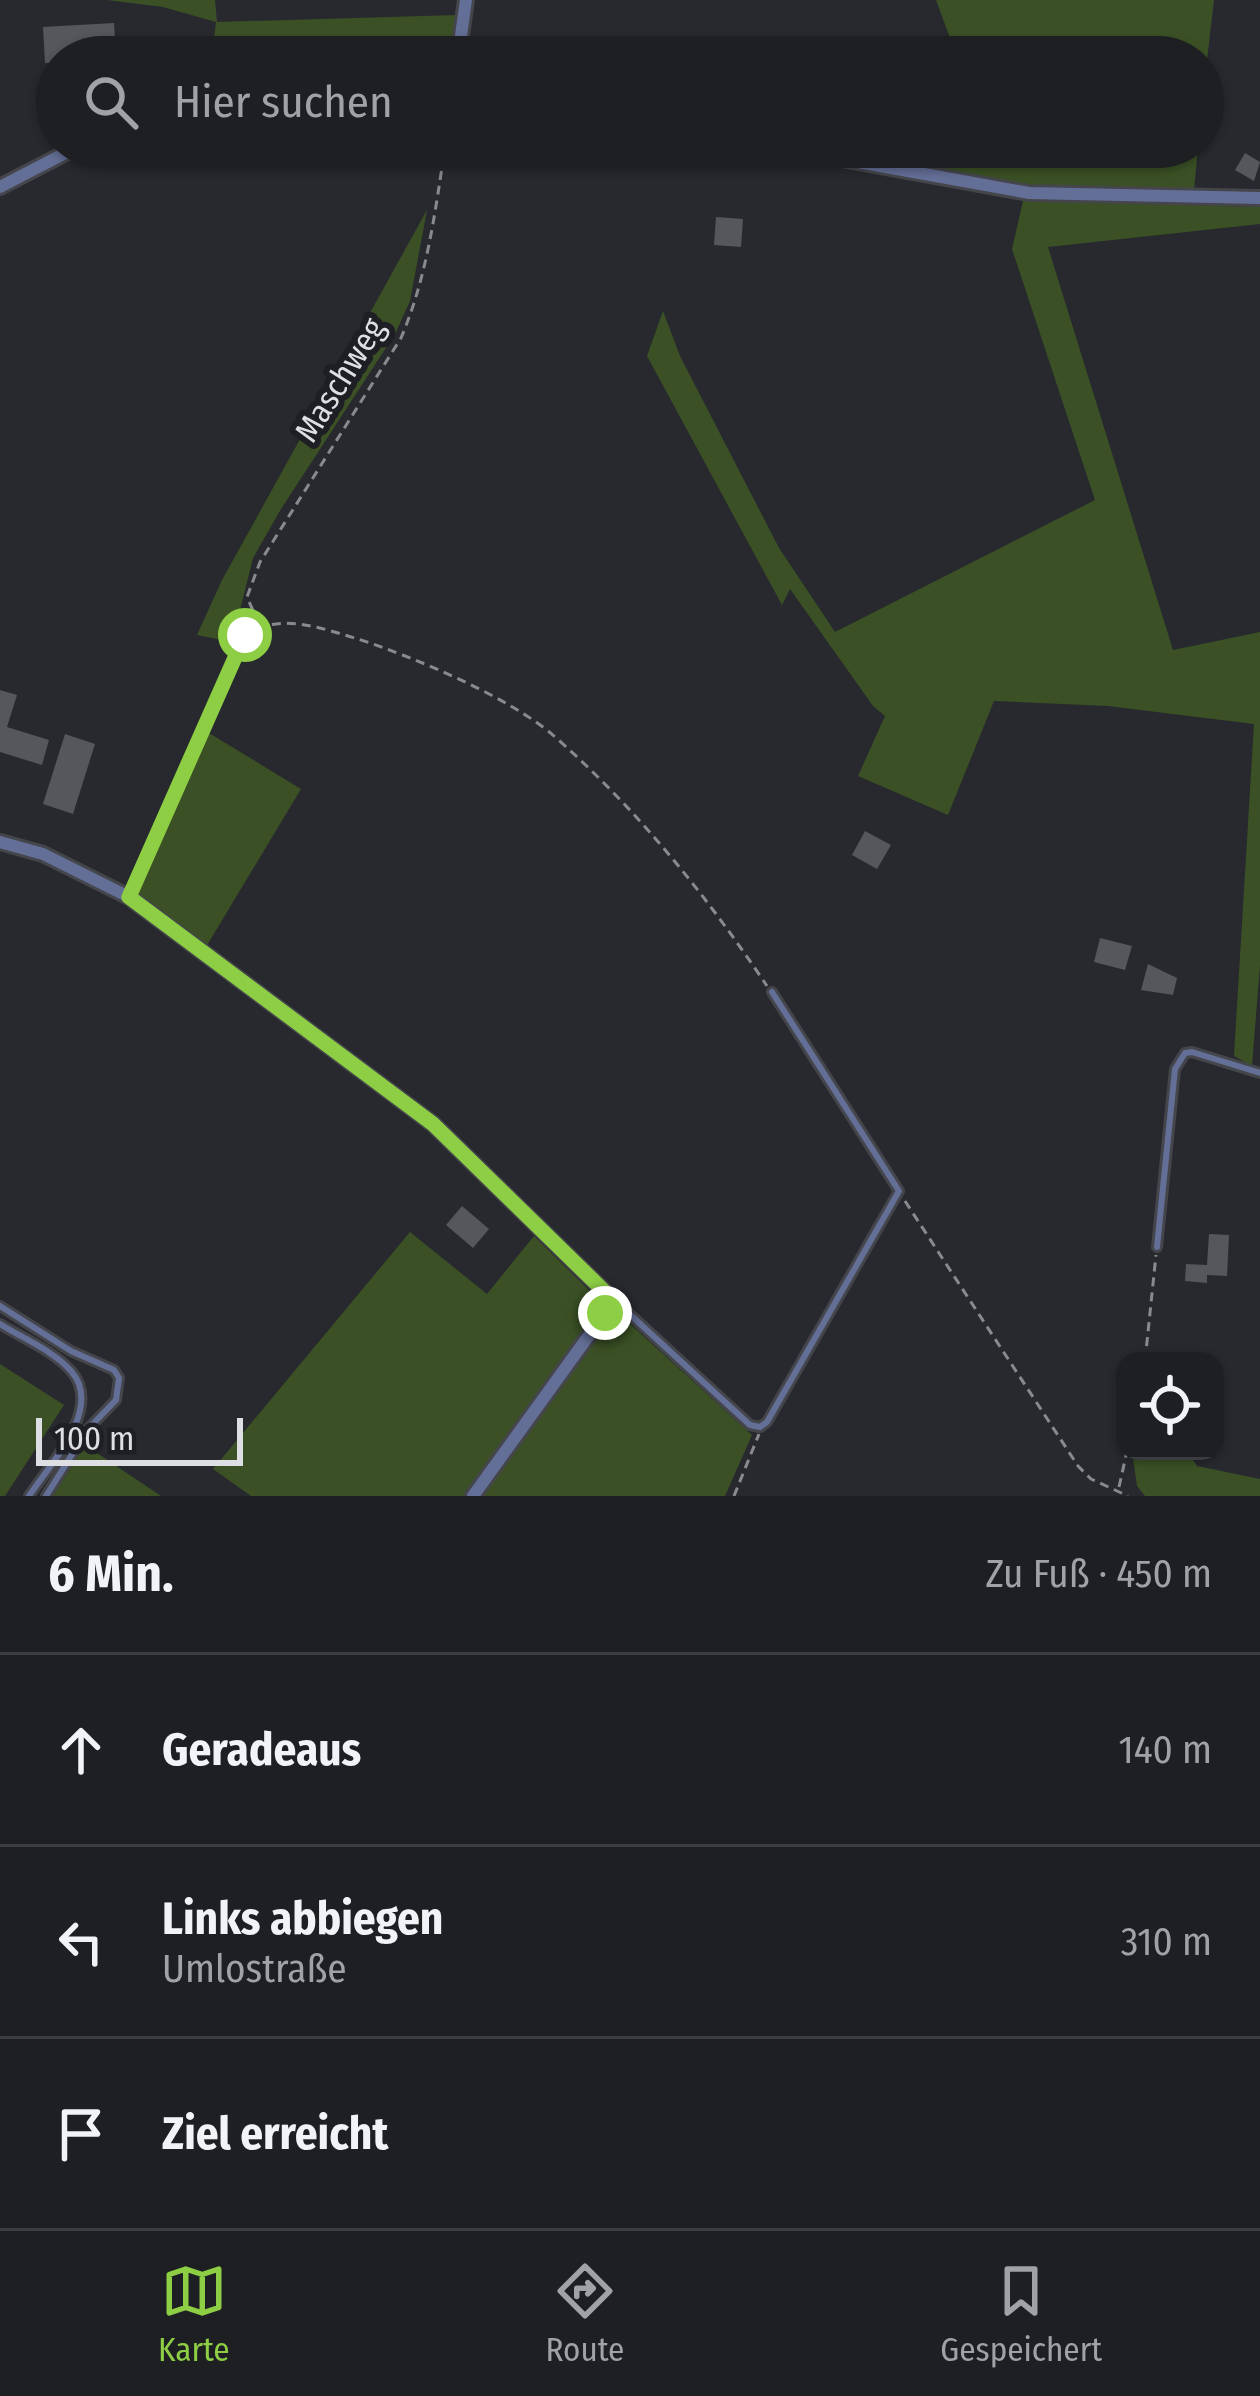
<!DOCTYPE html>
<html lang="de">
<head>
<meta charset="utf-8">
<style>
  body { margin:0; font-family:"Fira Sans Condensed",sans-serif; background:#2a2c2f; color:#f1f3f6 }
  .controls { position:absolute; right:36px; bottom:36px; display:grid; overflow:hidden; border-radius:24px; box-shadow:0 3px 9px #0004 }
  .controls button { width:108px; height:108px; display:grid; place-items:center; padding:0; border:0; border-bottom:3px solid #3b3d40; background:#1d1f22; color:#f1f3f6; font:60px sans-serif }
  .scale { position:absolute; left:36px; bottom:30px; width:207px; box-sizing:border-box; padding-left:12px; border:6px solid #dedfe2; border-top:0; font-size:33px; line-height:42px; white-space:nowrap; color:#dedfe2; -webkit-text-stroke:9px #1e1f24; paint-order:stroke }
  .stop { position:absolute; width:36px; height:36px; margin:-27px; border:9px solid #8dce44; border-radius:50%; background:#fff }
  .stop.end { background:#8dce44; border-color:#fff; box-shadow:0 3px 12px #0008 }
  .list { margin:0; padding:0; list-style:none }
  h2 { display:flex; justify-content:space-between; align-items:center; height:156px; margin:0; padding:0 48px; font-size:51px }
  h2 small { font-size:39px; font-weight:400; color:#a0a2a5 }
  .list li { display:grid; grid-template-columns:78px 1fr auto; gap:36px; align-items:center; box-sizing:border-box; height:192px; padding:0 48px; border-top:3px solid #3b3d40 }
  .list b { display:block; font-size:45px; white-space:nowrap }
  .list p { margin:0; font-size:39px; white-space:nowrap; color:#a0a2a5 }
  .list em { font-size:39px; font-style:normal; color:#a0a2a5 }
  .icon { flex:none; width:66px; height:66px; fill:none; stroke:currentColor; stroke-width:2; stroke-linecap:round; stroke-linejoin:round }
  .map { position:relative; flex:none; width:1260px; height:1496px; overflow:hidden }
  .search { position:absolute; background:#1d1f22; box-shadow:0 3px 9px #0004; left:36px; right:36px; top:36px; height:132px; display:flex; align-items:center; gap:30px; box-sizing:border-box; padding:0 42px; border-radius:66px; color:#a0a2a5; font-size:45px }
  .sheet { height:732px; background:#1d1f22 }
  nav { display:flex; justify-content:space-around; align-items:center; box-sizing:border-box; height:168px; border-top:3px solid #3b3d40; background:#1d1f22; font-size:33px; color:#a0a2a5 }
  nav a { display:grid; justify-items:center; gap:6px }
  nav .on { color:#8dce44 }
  .map>svg:first-child { display:block }
</style>
</head>
<body>
<div class="map">
<svg width="1260" height="1496" viewBox="0 0 1260 1496">
  <rect width="100%" height="100%" fill="#27292e"/>
  <g fill="#3b5125">
    <path d="M 107,0 L 215,0 L 217,22 L 457,15 L 451,57 L 242,57 L 213,47 L 216,22 L 163,7 Z"/>
    <path d="M 936,0 L 1214,0 L 1203,94 L 1203,57 L 957,57 Z"/>
    <path d="M 881,147 L 1198,147 L 1194,190 L 1033,185 L 883,158 Z"/>
    <path d="M 1023,201 L 1260,207 L 1260,224 L 1048,247 L 1173,650 L 1260,632 L 1260,965 L 1252,1066 L 1234,1056 L 1254,724 L 1108,706 L 994,701 L 948,815 L 858,776 L 885,716 L 873,706 L 790,589 L 782,605 L 647,356 L 663,311 L 680,356 L 779,548 L 835,632 L 1095,500 L 1012,249 Z"/>
    <path d="M 427,210 L 410,301 L 395,334 L 281,509 L 253,558 L 232,642 L 197,635 L 222,580 Z"/>
    <path d="M 209,733 L 301,789 L 206,947 L 139,899 L 137,891 Z"/>
    <path d="M 410,1232 L 487,1294 L 534,1236 L 597,1298 L 592,1320 L 464,1496 L 251,1496 L 213,1469 Z"/>
    <path d="M 617,1312 L 752,1435 L 725,1496 L 481,1496 L 612,1313 Z"/>
    <path d="M 0,1364 L 64,1405 L 5,1496 L 0,1496 Z"/>
    <path d="M 85,1445 L 161,1496 L 53,1496 Z"/>
    <path d="M 1132,1451 L 1187,1451 L 1197,1466 L 1260,1479 L 1260,1496 L 1145,1496 L 1137,1486 Z"/>
  </g>
  <g fill="#55575d">
    <path d="M 114,23 L 116,57 L 57,57 L 57,63 L 45,63 L 43,27 Z"/>
    <path d="M 181,37 L 183,57 L 156,57 L 155,38 Z"/>
    <path d="M 1245,153 L 1260,162 L 1254,181 L 1235,170 Z"/>
    <path d="M 716,217 L 743,219 L 741,247 L 714,245 Z"/>
    <path d="M 0,690 L 17,695 L 7,727 L 49,740 L 42,765 L 0,752 Z"/>
    <path d="M 65,734 L 95,744 L 73,814 L 43,804 Z"/>
    <path d="M 865,831 L 891,845 L 877,869 L 852,855 Z"/>
    <path d="M 1100,938 L 1132,946 L 1125,970 L 1094,962 Z"/>
    <path d="M 1148,964 L 1177,978 L 1173,995 L 1141,990 Z"/>
    <path d="M 462,1206 L 489,1229 L 473,1248 L 446,1225 Z"/>
    <path d="M 1209,1234 L 1229,1235 L 1227,1276 L 1207,1275 L 1207,1283 L 1185,1281 L 1186,1264 L 1207,1265 Z"/>
  </g>
  <g fill="none" stroke-linecap="round" stroke-linejoin="round">
    <defs>
      <g id="lane">
        <path d="M 1157,1247 L 1175,1069 L 1185,1053 L 1192,1052 L 1260,1073"/>
        <path d="M 609,1304 L 624,1309 L 750,1425 L 760,1427 L 767,1422 L 899,1191 L 772,992"/>
        <path d="M 0,1306 L 71,1351 L 114,1370 L 119,1378 L 116,1400 L 88,1429 L 46,1496"/>
        <path d="M 0,1324 C 22,1338 54,1351 71,1371 C 104,1408 50,1464 29,1496"/>
      </g>
      <g id="street">
        <path d="M 458,57 L 466,0"/>
        <path d="M 628,147 L 836,158 L 1029,193 L 1260,198"/>
        <path d="M 0,187 L 77,147"/>
        <path d="M 0,842 L 43,854 L 129,897 L 433,1124 L 606,1293 L 608,1309 L 473,1496"/>
      </g>
    </defs>
    <use href="#lane" stroke="#44464b" stroke-width="12"/>
    <use href="#street" stroke="#44464b" stroke-width="18"/>
    <g stroke="#898a8e" stroke-width="3" stroke-dasharray="9 6" stroke-linecap="butt">
      <path d="M 259,624 L 247,597 L 260,562 L 401,338 C 427,277 435,213 445,147"/>
      <path d="M 136,883 L 245,635 C 280,612 320,628 358,639 C 414,657 511,698 554,736 C 637,809 706,895 767,986"/>
      <path d="M 905,1201 L 1078,1466 L 1091,1479 L 1128,1496"/>
      <path d="M 1145,1361 L 1156,1255"/>
      <path d="M 1119,1487 L 1127,1451"/>
      <path d="M 734,1496 L 759,1434"/>
    </g>
    <use href="#lane" stroke="#646f97" stroke-width="6"/>
    <use href="#street" stroke="#646f97" stroke-width="12"/>
  </g>
  <g fill="none" stroke-linecap="round" stroke-linejoin="round">
    <path stroke="#8dce44" stroke-width="15" d="M 245,635 L 129,897 L 433,1124 L 606,1293 L 609,1304 L 605,1313"/>
  </g>
  <g text-anchor="middle" dominant-baseline="central" stroke-width="12" stroke-linejoin="round" paint-order="stroke">
    <g font-size="33" fill="#dedfe2" stroke="#1e1f24">
      <text transform="translate(340 380) rotate(-58)">Maschweg</text>
    </g>
  </g>
</svg>
<div class="controls">
<button><svg class="icon" aria-label="locate" viewBox="0 0 24 24"><circle cx="12" cy="12" r="6"/><path d="M12 2v4M12 18v4M2 12h4M18 12h4"/></svg></button>
</div>
<div class="scale">100 m</div>
<div class="stop" style="left:245px;top:635px"></div>
<div class="stop end" style="left:605px;top:1313px"></div>
<div class="search"><svg class="icon" aria-label="search" viewBox="0 0 24 24"><circle cx="10" cy="10" r="6"/><path d="M15 15l6 6"/></svg>Hier suchen</div>
</div>
<section class="sheet">
<h2>6 Min.<small>Zu Fuß · 450 m</small></h2>
<ul class="list">
<li><svg class="icon" aria-label="ahead" viewBox="0 0 24 24"><path d="M12 20V5M6 11l6-6 6 6"/></svg><div><b>Geradeaus</b></div><em>140 m</em></li>
<li><svg class="icon" aria-label="left" viewBox="0 0 24 24"><path d="M17 20v-9H6M10 6l-5 5 5 5"/></svg><div><b>Links abbiegen</b><p>Umlostraße</p></div><em>310 m</em></li>
<li><svg class="icon" aria-label="arrive" viewBox="0 0 24 24"><path d="M6 21V4h12l-3 4 3 4H6"/></svg><div><b>Ziel erreicht</b></div></li>
</ul>
</section>
<nav>
<a class="on"><svg class="icon" aria-label="map" viewBox="0 0 24 24"><path d="M3 6l6-2 6 2 6-2v14l-6 2-6-2-6 2zM9 4v14M15 6v14"/></svg>Karte</a>
<a><svg class="icon" aria-label="directions" viewBox="0 0 24 24"><path d="M12 3l9 9-9 9-9-9zM9 14v-3h6M13 9l2 2-2 2"/></svg>Route</a>
<a><svg class="icon" aria-label="saved" viewBox="0 0 24 24"><path d="M7 4h10v16l-5-4-5 4z"/></svg>Gespeichert</a>
</nav>
</body>
</html>
